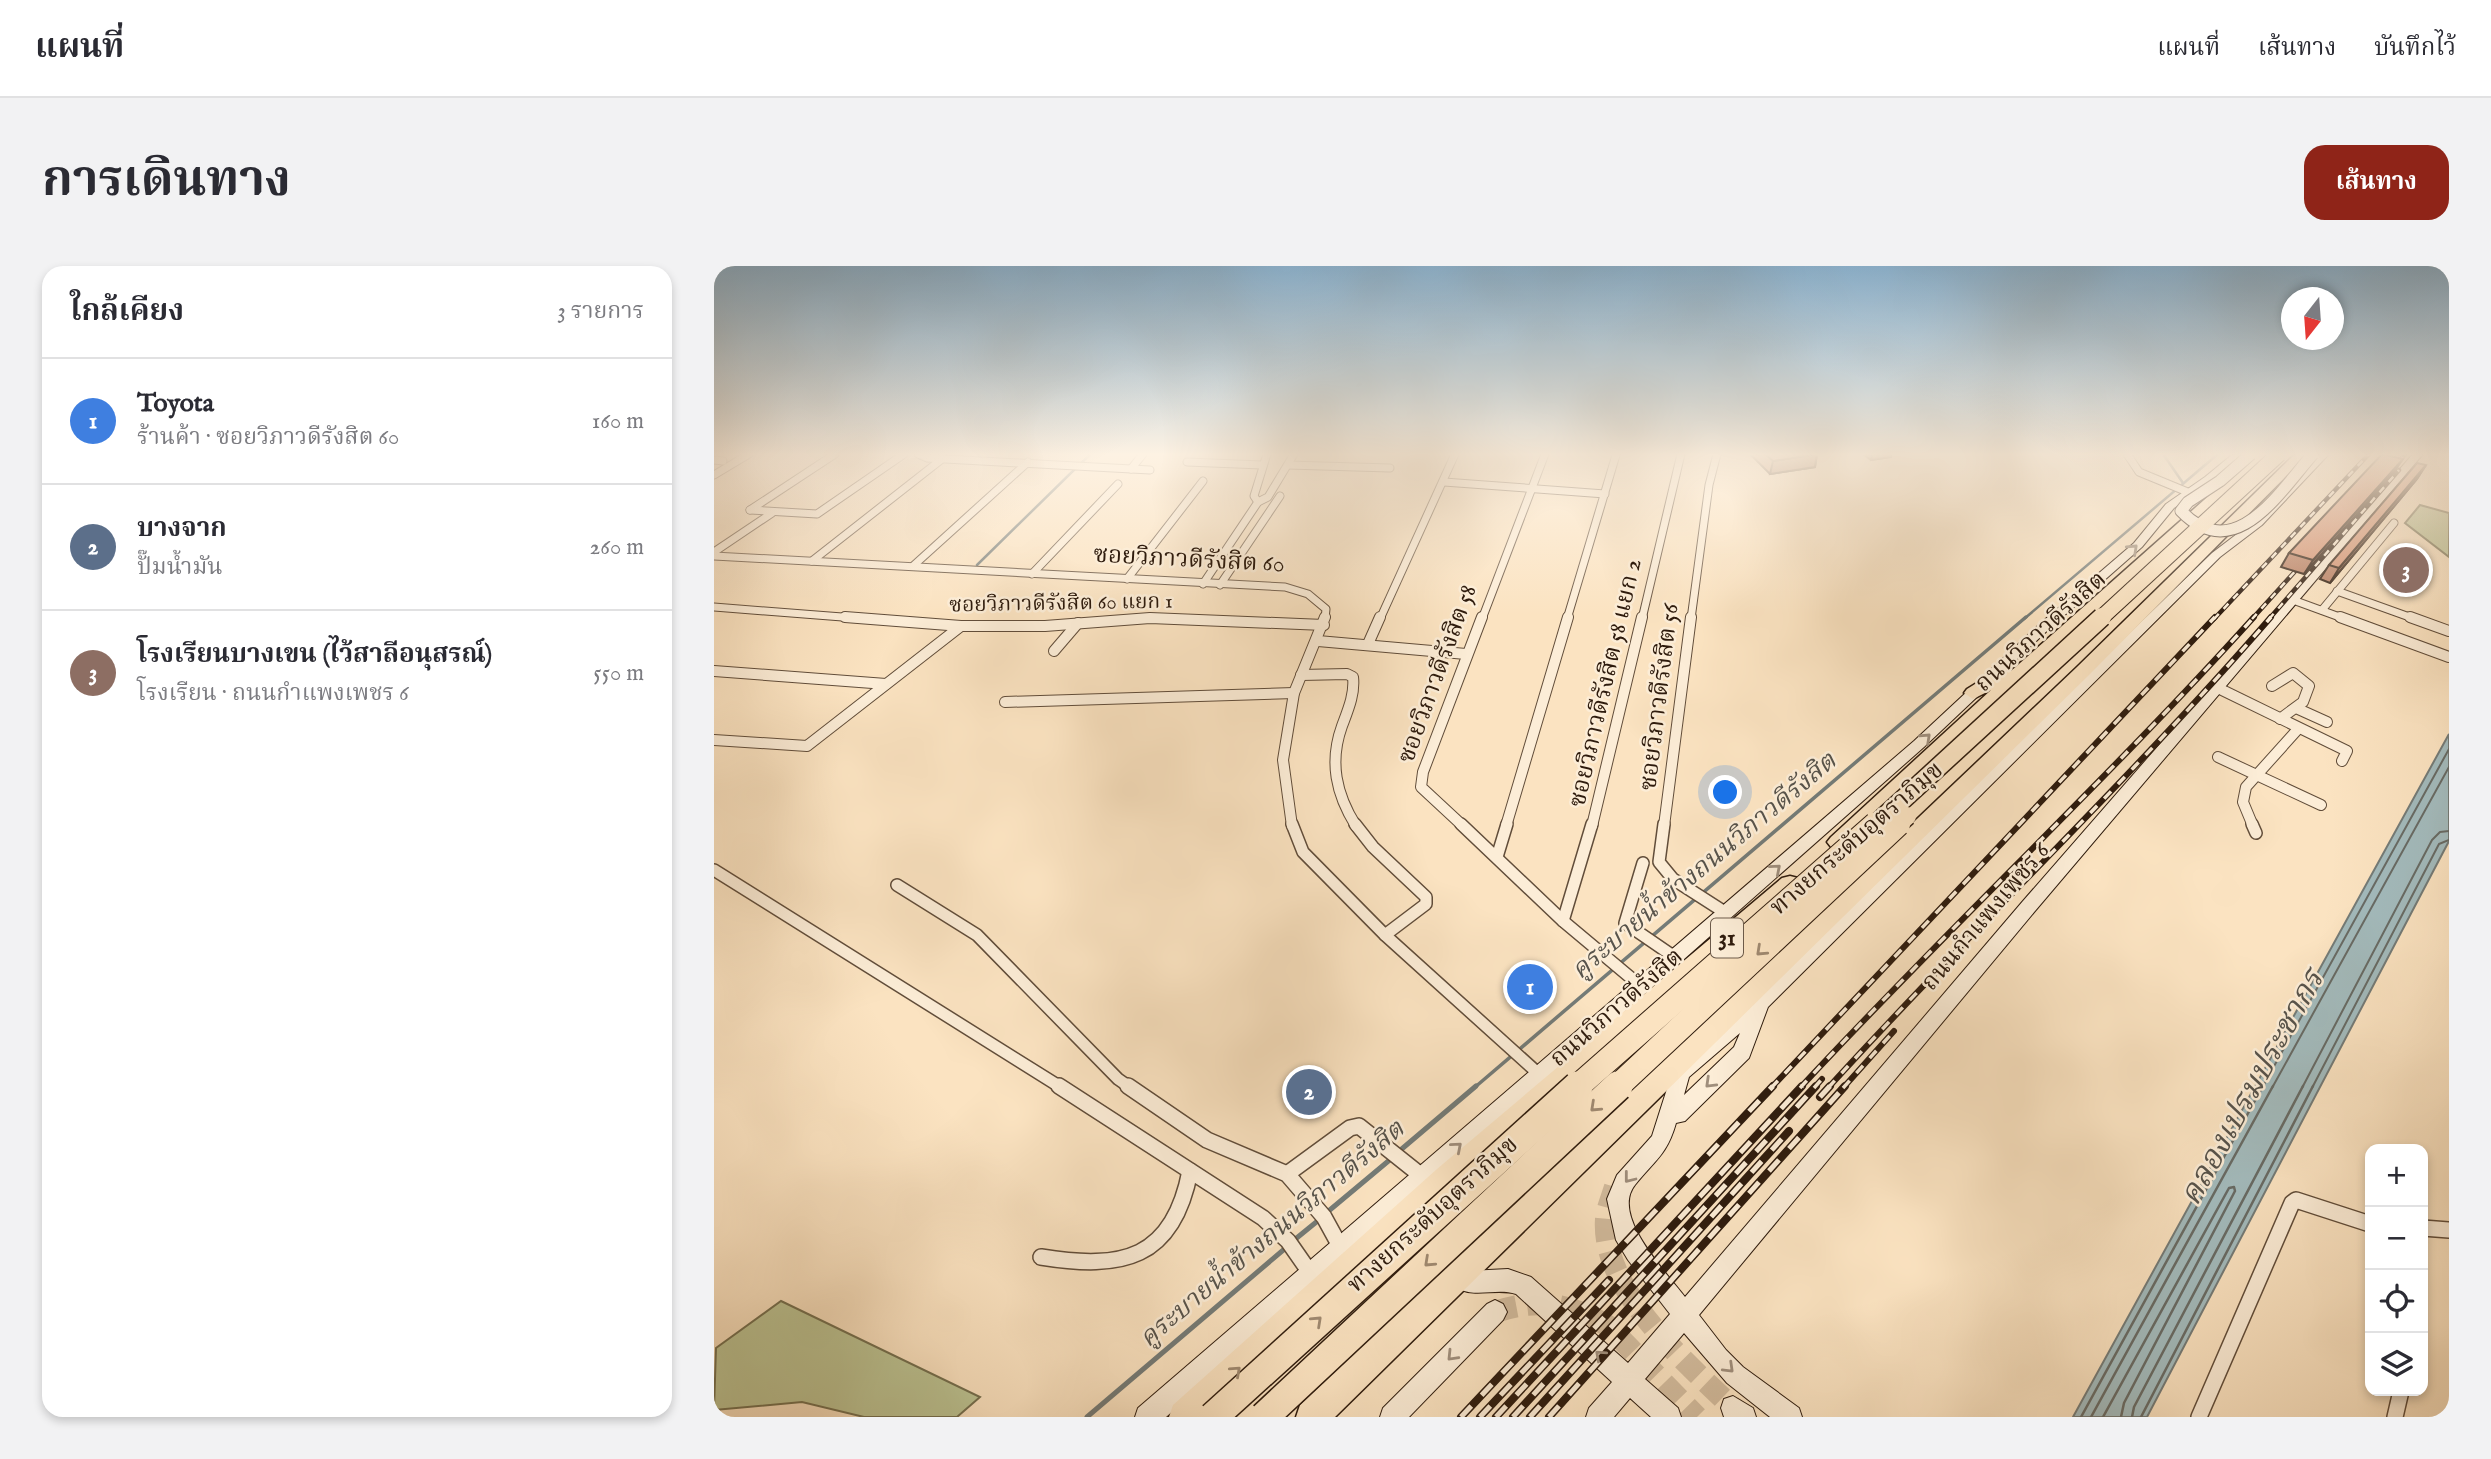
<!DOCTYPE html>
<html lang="th">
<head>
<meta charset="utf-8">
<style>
  body { margin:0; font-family:"IM FELL English","Noto Serif Thai",serif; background:#f2f2f3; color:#2b2b33 }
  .controls { position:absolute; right:21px; bottom:21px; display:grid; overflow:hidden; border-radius:14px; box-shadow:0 4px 10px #0003 }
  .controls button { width:63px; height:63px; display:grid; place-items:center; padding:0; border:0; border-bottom:2px solid #e1e1e2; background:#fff; color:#2b2b33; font:35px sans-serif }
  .compass { position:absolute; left:1567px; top:21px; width:63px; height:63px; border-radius:50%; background:#fff; box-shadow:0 4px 10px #0003; rotate:197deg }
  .you { position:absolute; left:1012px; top:527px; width:24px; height:24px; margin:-18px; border:5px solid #fff; border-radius:50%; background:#1a73e8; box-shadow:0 0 0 10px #1a73e833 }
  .badge { display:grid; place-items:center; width:46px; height:46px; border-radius:50%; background:#8f2418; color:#fff; font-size:23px; font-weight:700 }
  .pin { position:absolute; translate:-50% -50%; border:4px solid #fff; box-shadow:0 2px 7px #0006 }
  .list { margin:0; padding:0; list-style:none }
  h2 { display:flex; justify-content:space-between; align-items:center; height:91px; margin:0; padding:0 28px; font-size:30px }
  h2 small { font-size:23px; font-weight:400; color:#7c7c81 }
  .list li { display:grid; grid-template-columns:46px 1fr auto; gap:21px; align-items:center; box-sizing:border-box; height:126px; padding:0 28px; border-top:2px solid #e1e1e2 }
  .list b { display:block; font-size:26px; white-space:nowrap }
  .list p { margin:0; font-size:23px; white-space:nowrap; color:#7c7c81 }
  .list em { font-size:23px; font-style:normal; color:#7c7c81 }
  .icon { flex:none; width:38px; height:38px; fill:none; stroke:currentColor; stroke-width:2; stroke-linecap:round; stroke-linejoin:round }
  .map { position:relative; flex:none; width:1735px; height:1151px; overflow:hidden; border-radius:21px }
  header { display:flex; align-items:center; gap:42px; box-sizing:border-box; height:98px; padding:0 35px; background:#fff; border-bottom:2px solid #e1e1e2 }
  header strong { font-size:33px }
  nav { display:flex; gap:38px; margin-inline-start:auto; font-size:24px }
  .intro { display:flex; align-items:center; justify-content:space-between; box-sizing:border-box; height:168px; padding:0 42px }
  h1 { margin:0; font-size:49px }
  .button { padding:18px 32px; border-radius:21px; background:#8f2418; color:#fff; font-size:24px; font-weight:700 }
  main { display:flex; gap:42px; padding:0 42px }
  aside { flex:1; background:#fff; border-radius:21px; box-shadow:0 4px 10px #0003 }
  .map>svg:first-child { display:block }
</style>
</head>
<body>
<header>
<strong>แผนที่</strong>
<nav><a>แผนที่</a><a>เส้นทาง</a><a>บันทึกไว้</a></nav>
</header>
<div class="intro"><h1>การเดินทาง</h1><a class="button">เส้นทาง</a></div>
<main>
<aside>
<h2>ใกล้เคียง<small>3 รายการ</small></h2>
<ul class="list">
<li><span class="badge" style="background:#3f7fe0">1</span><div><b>Toyota</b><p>ร้านค้า · ซอยวิภาวดีรังสิต 60</p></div><em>160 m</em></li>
<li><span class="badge" style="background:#5c6f8a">2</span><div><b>บางจาก</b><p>ปั๊มน้ำมัน</p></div><em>260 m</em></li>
<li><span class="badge" style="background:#8d6e63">3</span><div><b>โรงเรียนบางเขน (ไว้สาลีอนุสรณ์)</b><p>โรงเรียน · ถนนกำแพงเพชร 6</p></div><em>550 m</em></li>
</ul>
</aside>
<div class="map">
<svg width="1735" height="1151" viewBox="0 0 1735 1151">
  <rect width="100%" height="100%" fill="#fbe3c1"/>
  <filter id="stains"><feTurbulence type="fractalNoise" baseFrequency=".00286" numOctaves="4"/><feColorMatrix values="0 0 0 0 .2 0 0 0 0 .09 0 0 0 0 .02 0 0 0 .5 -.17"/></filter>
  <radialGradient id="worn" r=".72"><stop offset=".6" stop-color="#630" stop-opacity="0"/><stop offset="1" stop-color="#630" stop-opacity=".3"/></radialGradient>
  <g fill="#bcc494" stroke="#757050" stroke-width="2">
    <path d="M 1706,239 L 1735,247 L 1735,291 L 1691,257 Z"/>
    <path d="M 67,1035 L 266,1131 L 243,1151 L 150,1151 L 88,1136 L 0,1144 L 2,1082 Z"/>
  </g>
  <path fill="#a3bbbd" stroke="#747b77" stroke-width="2" d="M 1735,468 L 1735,575 L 1433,1151 L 1359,1151 Z"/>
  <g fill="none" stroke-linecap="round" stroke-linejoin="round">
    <g stroke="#686b65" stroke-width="2">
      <path d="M 1548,822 L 1735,483"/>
      <path d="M 1558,822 L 1735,501"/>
      <path d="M 1588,822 L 1718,574 L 1726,566 L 1735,565"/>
      <path d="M 1598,822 L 1725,578 L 1735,574"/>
    </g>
    <g stroke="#686b65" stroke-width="2.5">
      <path d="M 1367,1151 L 1549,820"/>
      <path d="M 1377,1151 L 1559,820"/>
      <path d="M 1389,1151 L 1515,922 L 1520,921 L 1521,925 L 1410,1137 L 1407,1151"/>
      <path d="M 1418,1151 L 1420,1141 L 1589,820"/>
      <path d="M 1427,1151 L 1599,820"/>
    </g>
    <g stroke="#747b77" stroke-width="2.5">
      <path d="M 1449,188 L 1469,217"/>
      <path d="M 366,198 L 377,188"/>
      <path d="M 263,299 L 362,202"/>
      <path d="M 1310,353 L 1504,188"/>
    </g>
    <path stroke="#747b77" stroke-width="3.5" d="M 760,822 L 1312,351"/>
    <g stroke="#747b77" stroke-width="5">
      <path d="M 683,887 L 762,820"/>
      <path d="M 611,948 L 678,892"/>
      <path d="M 579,975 L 606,953"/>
      <path d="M 373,1151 L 574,980"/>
    </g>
    <g stroke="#d2bb9d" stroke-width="22" stroke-dasharray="22 11" stroke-linecap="butt">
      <path d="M 901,921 C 898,931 893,942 892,953 C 887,1025 972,1096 1019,1142"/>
      <path d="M 781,1046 C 823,1032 856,1037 894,1060 L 983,1151"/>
    </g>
    <defs>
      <g id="street-far3">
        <path d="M 204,188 L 213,192 L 436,204"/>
        <path d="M 1413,188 L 1425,206 L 1476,227"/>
        <path d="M 0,194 L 9,195"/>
        <path d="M 473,196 L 548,199"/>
        <path d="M 574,199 L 676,202"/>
        <path d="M 417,203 L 429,188"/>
        <path d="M 0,209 L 35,188"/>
        <path d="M 730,216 L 891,228"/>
        <path d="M 544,236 L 540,230 L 553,188"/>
        <path d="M 36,244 L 103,248 L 190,188"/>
        <path d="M 36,244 L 121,188"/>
        <path d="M 0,286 L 58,247"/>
        <path d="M 0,290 L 571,321 L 594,328 L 612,343 L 611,353"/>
        <path d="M 98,295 L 228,193"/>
        <path d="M 199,300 L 314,196"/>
        <path d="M 318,308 L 404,218"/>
        <path d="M 413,313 L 489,215"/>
        <path d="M 489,318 L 544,236 L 554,231 L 580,188"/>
        <path d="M 506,319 L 566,230"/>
        <path d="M 1623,325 L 1701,353"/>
        <path d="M 1579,334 L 1631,353"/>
        <path d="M 0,341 L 154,353"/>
        <path d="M 1608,344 L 1680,257"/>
        <path d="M 425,353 L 457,353"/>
        <path d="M 666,353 L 741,188"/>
        <path d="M 768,353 L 831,188"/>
        <path d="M 853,353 L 902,189"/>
        <path d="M 928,353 L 967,188"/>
        <path d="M 977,353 L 995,219 L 1003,188"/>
      </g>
      <g id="street-far2">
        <path d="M 131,351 L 247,360 L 331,360 L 436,352 L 610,359"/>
        <path d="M 1626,351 L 1735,391"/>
        <path d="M 1696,351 L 1735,365"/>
        <path d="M 604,375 L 752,388"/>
        <path d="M 654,378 L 666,351"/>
        <path d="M 340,385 L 364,357"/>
        <path d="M 0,405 L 172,418"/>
        <path d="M 587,409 L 633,408 L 639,411 C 641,428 634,444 628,460 C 615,496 622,528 642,560"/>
        <path d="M 1558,420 L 1579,407 L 1595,420 L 1589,436 L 1566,453"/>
        <path d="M 1504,422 L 1633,485 L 1628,495"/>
        <path d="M 291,436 L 580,427"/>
        <path d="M 1582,442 L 1613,456"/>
        <path d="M 0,474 L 93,480 L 247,360"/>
        <path d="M 1504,491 L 1607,539"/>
        <path d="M 578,560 L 569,494 L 580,427 L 611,351"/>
        <path d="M 749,560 L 707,521 L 709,506 L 768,351"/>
        <path d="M 792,560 L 854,351"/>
        <path d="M 878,560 L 928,351"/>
        <path d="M 950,560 L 977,351"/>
        <path d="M 1539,560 L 1529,536 L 1532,521 L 1584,463"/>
      </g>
      <g id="street-far1">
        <path d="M 578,558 L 589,586 L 671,669 L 826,809"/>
        <path d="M 641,558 L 659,581 L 712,631 L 712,638 L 671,669"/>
        <path d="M 747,558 L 849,655 L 929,722"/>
        <path d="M 950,558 L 945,596 L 959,613 L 1012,647"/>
        <path d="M 1538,558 L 1542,567"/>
        <path d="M 783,591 L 793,558"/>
        <path d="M 929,597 L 911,657 L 962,692"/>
        <path d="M 0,604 L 348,822"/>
        <path d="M 183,619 L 263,669 L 404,813 L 417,822"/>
        <path d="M 849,655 L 878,558"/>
      </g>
      <g id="street">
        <path d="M 345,820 L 549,952 L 574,975 L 597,1008"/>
        <path d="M 414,820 L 493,874 L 573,908 L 610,951 L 627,982"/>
        <path d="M 573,908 L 636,862 L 645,860 L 709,911"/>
        <path d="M 1709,962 L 1735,964"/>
        <path d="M 327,991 C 408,1004 459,994 476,905"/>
        <path d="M 1485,1151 L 1578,937 L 1582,934 L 1656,958"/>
        <path d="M 1681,1151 L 1687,1125"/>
      </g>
      <g id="secondary">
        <path d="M 1519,188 L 1529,188 L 1499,215 L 1460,242 L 1428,281 L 1336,362 L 1210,481 L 452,1151 L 421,1151 L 424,1142 L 1200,475 L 1328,356 L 1420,277 L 1452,238 L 1491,211 Z"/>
        <path d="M 1605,188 L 1615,188 L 1548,259 L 1506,291 L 1054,741 L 1035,792 L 971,855 L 962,857 C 953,889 941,894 921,919 C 896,950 953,1007 971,1031 L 1309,635 L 1699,188 L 1709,188 L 1321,645 L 985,1049 L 1012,1084 L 1029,1101 L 1085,1142 L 1088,1151 L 1056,1151 L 1013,1117 L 970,1067 L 931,1113 L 964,1142 L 967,1151 L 937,1151 L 916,1132 L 900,1151 L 872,1151 L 875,1142 L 898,1116 L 802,1028 C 784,1022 765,1031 747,1024 L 744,1016 L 747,1008 L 755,1005 L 794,1003 L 817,1011 L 914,1097 L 956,1048 L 914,994 L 902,974 L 893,933 L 903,909 L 938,870 L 959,804 L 1040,732 L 1498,287 L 1540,255 ZM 1026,767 L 1020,781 L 970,829 L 975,811 Z"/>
        <path d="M 781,1034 L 789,1038 L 793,1046 L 789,1054 L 695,1151 L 666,1151 L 669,1142 L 773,1038 Z"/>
        <path d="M 1019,1130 L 1039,1142 L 1042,1151 L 1010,1151 L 1007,1142 L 1010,1133 Z"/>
      </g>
      <g id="highway">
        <path d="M 1542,188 L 1555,188 L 1448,289 L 1334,390 L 1131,581 L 1117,581 L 1113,576 L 1117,571 L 1277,424 L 1259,433 L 1250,427 L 1253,423 L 1284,404 L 1297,405 Z"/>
        <path d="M 1581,188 L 1594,188 L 1375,409 L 621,1151 L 582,1151 L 586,1139 L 1363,401 Z"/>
        <path d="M 1076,610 L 1084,612 L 1087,618 L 1084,624 L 743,923 L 495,1151 L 455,1151 L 459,1139 L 723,903 L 1068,612 Z"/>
      </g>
    </defs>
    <use href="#street-far3" stroke="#614d3a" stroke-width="9"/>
    <use href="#street-far2" stroke="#614d3a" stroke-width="12"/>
    <use href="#street-far1" stroke="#614d3a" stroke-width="14"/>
    <use href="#street" stroke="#614d3a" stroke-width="18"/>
    <use href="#secondary" stroke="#2e1b0d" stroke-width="2"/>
    <use href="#highway" stroke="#2e1b0d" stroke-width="3"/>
    <use href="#street-far3" stroke="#fcedd7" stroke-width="7"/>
    <use href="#street-far2" stroke="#fcedd7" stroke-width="10"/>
    <use href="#street-far1" stroke="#fcedd7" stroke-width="11"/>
    <use href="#street" stroke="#fcedd7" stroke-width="15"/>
    <use href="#secondary" fill="#fcedd7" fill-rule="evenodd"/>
    <use href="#highway" fill="#fbe3c1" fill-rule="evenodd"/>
    <defs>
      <g id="rail-far2">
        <path d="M 1675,207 L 1691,188"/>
        <path d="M 1500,353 L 1655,188"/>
        <path d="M 1538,353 L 1594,291"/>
        <path d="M 1555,353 L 1685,204"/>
      </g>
      <g id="rail-far1">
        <path d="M 1057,822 L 1501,351"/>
        <path d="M 1086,822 C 1234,662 1394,513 1540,351"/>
        <path d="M 1100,822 L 1108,813"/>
        <path d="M 1114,822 C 1259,662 1416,514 1557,351"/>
        <path d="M 1129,822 L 1180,765"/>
      </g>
      <g id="rail">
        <path d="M 1106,831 L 1116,820"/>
        <path d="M 747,1151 L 1059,820"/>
        <path d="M 766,1151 L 895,1014"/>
        <path d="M 782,1151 L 1088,820"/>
        <path d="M 799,1151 L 1102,820"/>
        <path d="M 816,1151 L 1075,865"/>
        <path d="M 835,1151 L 1131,820"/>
      </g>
    </defs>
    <use href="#rail-far2" stroke="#2e1b0d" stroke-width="4.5"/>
    <use href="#rail-far1" stroke="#2e1b0d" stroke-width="6"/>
    <use href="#rail" stroke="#2e1b0d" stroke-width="8"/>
    <use href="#rail-far2" stroke="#fcedd7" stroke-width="2.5" stroke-dasharray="7" stroke-linecap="butt"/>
    <use href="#rail-far1" stroke="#fcedd7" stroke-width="3.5" stroke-dasharray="10" stroke-linecap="butt"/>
    <use href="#rail" stroke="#fcedd7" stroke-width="5" stroke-dasharray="15" stroke-linecap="butt"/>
    <defs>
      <path id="secondary-bridge" d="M 1537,188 L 1506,215 L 1474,236 L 1467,245 C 1521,301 1566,225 1599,188"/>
      <path id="highway-bridge-far3" d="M 1386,353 L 1565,188"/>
      <g id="highway-bridge-far2">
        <path d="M 1160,560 L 1388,351"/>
        <path d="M 1182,560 L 1193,550"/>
      </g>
      <g id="highway-bridge-far1">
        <path d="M 862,822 L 1162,558"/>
        <path d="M 902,822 L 1184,558"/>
      </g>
      <g id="highway-bridge">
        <path d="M 499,1151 L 864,820"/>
        <path d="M 550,1151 L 904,820"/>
      </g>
    </defs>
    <use href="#secondary-bridge" stroke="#2e1b0d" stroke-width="13" stroke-linecap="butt"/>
    <use href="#highway-bridge-far3" stroke="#2e1b0d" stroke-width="17" stroke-linecap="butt"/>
    <use href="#highway-bridge-far2" stroke="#2e1b0d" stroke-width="21" stroke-linecap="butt"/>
    <use href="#highway-bridge-far1" stroke="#2e1b0d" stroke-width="26" stroke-linecap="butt"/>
    <use href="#highway-bridge" stroke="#2e1b0d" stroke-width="32" stroke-linecap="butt"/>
    <use href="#secondary-bridge" stroke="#fcedd7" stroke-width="11"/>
    <use href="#highway-bridge-far3" stroke="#fbe3c1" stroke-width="15"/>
    <use href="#highway-bridge-far2" stroke="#fbe3c1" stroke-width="18"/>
    <use href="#highway-bridge-far1" stroke="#fbe3c1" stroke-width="24"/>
    <use href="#highway-bridge" stroke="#fbe3c1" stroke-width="29"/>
  </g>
  <g fill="#bb8165" stroke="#2e1b0d" stroke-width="2">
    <path d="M 1036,188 L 1103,188 L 1101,201 L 1056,208 Z"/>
    <path d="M 1149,188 L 1177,188 L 1177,191 L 1157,194 Z"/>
    <path d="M 1712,199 L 1703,213 L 1616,317 L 1606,313 L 1615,299 Z"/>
    <path d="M 1680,206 L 1590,308 L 1567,301 L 1575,287 Z"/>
  </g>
  <g fill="#986953" stroke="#2e1b0d" stroke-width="2">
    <path d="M 1103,188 L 1101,201 L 1056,208 L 1059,195 Z"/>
    <path d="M 1158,188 L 1177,188 L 1177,191 L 1157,194 Z"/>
    <path d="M 1689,193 L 1680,206 L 1590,308 L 1599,294 Z"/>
    <path d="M 1712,199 L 1703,213 L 1616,317 L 1625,302 Z"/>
  </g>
  <g fill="#d99676" stroke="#2e1b0d" stroke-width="2">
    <path d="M 1051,188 L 1103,188 L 1059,195 Z"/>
    <path d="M 1668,188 L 1689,193 L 1599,294 L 1575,287 Z"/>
    <path d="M 1703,197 L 1712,199 L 1625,302 L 1615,299 Z"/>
  </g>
  <defs><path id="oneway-chevron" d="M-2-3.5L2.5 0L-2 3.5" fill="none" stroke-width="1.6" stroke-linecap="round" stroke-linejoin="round" transform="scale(1.75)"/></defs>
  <g stroke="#9f8e7c">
    <use href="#oneway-chevron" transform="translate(1419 283) rotate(-43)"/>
    <use href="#oneway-chevron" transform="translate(1212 472) rotate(-43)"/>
    <use href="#oneway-chevron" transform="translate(1062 603) rotate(-41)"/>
    <use href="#oneway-chevron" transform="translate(996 817) rotate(136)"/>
    <use href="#oneway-chevron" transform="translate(743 881) rotate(-41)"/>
    <use href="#oneway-chevron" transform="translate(915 912) rotate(128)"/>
    <use href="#oneway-chevron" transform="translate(886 1089) rotate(-138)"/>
    <use href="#oneway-chevron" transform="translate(738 1090) rotate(134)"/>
    <use href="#oneway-chevron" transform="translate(1015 1102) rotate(44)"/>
  </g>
  <g stroke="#9f8970">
    <use href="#oneway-chevron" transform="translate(1047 685) rotate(137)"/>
    <use href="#oneway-chevron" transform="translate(881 841) rotate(137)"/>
    <use href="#oneway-chevron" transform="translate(715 996) rotate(137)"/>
    <use href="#oneway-chevron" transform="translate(603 1055) rotate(-43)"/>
    <use href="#oneway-chevron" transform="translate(522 1105) rotate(-42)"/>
  </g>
  <linearGradient id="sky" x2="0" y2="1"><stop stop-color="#8cb7d7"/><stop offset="0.54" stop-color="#fdf2e3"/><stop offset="1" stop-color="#fdf2e3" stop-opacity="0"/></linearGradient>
  <rect width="1735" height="349" fill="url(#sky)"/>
  <g text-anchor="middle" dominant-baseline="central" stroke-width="5" stroke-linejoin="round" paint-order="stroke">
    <g font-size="21" fill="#2e1b0d" stroke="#fcedd7">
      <text transform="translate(347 338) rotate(-1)">ซอยวิภาวดีรังสิต 60 แยก 1</text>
    </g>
    <rect fill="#fcedd7" stroke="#6c5a4a" stroke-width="2" x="997" y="652.5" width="32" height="39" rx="5"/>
    <g font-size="23" font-weight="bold" fill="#2e1b0d">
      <text x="1013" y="672">31</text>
    </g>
    <g font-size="24" fill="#2e1b0d" stroke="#fcedd7">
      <text transform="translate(475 294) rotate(3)">ซอยวิภาวดีรังสิต 60</text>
      <text transform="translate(1327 366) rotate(-42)">ถนนวิภาวดีรังสิต</text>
      <text transform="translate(724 408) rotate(-70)">ซอยวิภาวดีรังสิต 58</text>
      <text transform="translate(892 417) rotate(-77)">ซอยวิภาวดีรังสิต 58 แยก 2</text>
      <text transform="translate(946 431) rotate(-83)">ซอยวิภาวดีรังสิต 56</text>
      <text transform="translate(1143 573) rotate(-41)">ทางยกระดับอุตราภิมุข</text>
      <text transform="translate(1272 651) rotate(-50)">ถนนกำแพงเพชร 6</text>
      <text transform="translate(903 742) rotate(-41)">ถนนวิภาวดีรังสิต</text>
      <text transform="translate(719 949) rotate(-42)">ทางยกระดับอุตราภิมุข</text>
    </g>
    <g font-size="26" font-style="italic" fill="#57534b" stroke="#fcedd7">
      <text transform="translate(990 600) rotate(-40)">คูระบายน้ำข้างถนนวิภาวดีรังสิต</text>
      <text transform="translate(558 968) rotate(-40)">คูระบายน้ำข้างถนนวิภาวดีรังสิต</text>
    </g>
    <g font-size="32" font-style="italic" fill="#57534b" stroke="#fcedd7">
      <text transform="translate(1539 822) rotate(-61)">คลองเปรมประชากร</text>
    </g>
  </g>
  <rect width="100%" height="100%" filter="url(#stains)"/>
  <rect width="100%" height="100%" fill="url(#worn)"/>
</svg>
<div class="controls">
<button>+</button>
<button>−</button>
<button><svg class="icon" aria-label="locate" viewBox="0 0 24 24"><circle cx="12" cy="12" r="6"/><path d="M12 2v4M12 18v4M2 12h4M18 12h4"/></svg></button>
<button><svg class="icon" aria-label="layers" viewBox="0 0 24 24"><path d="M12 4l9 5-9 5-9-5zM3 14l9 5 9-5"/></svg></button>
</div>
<svg class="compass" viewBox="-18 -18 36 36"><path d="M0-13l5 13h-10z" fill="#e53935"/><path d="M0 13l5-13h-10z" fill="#7c7c81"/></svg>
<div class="you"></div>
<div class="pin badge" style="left:816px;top:721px;background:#3f7fe0">1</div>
<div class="pin badge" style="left:595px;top:826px;background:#5c6f8a">2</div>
<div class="pin badge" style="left:1692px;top:304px;background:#8d6e63">3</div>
</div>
</main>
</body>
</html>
